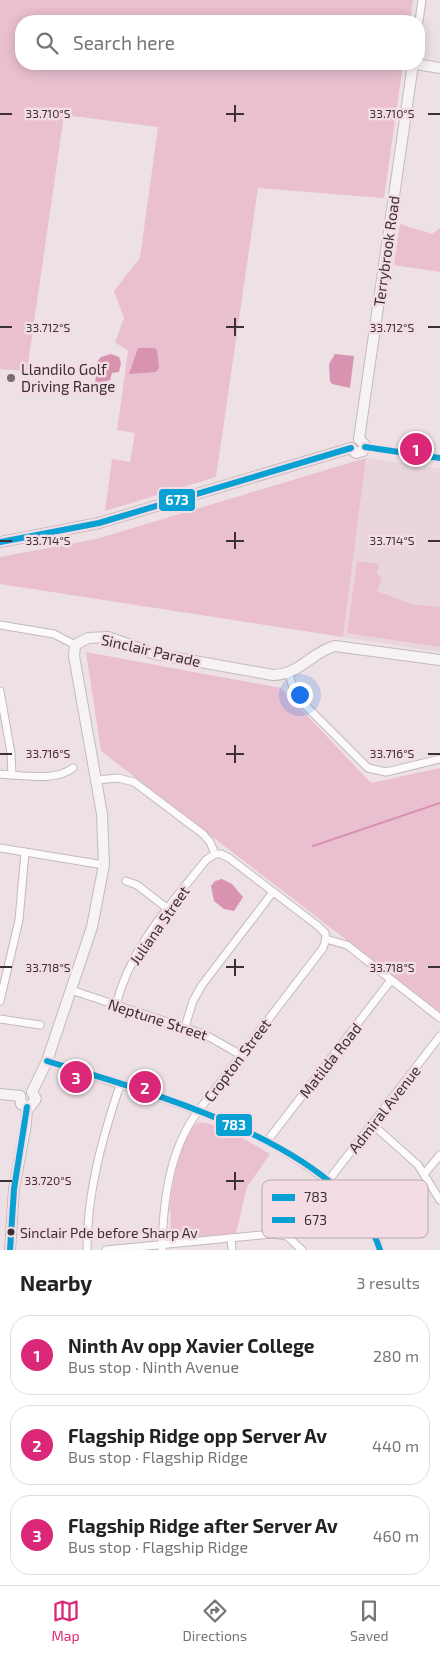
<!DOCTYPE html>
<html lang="en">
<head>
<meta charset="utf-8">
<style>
  body { margin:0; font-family:"Exo 2",sans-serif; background:#f2f2f2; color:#222 }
  .you { position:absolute; left:299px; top:694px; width:18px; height:18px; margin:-12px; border:4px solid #fff; border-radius:50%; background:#1a73e8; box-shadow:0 0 0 8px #1a73e833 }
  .badge { display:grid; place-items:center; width:32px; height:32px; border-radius:50%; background:#db2777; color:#fff; font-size:16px; font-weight:700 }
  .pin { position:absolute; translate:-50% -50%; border:2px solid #fff; box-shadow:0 1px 5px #0006 }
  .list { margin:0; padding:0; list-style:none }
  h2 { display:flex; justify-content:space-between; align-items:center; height:65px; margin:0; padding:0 20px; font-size:21px }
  h2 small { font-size:16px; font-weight:400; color:#767676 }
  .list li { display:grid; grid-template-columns:32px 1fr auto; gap:15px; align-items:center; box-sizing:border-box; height:80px; margin:0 10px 10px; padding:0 10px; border:1px solid #e0e0e0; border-radius:20px }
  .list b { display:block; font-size:19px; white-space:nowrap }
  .list p { margin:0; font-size:16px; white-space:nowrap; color:#767676 }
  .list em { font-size:16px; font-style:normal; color:#767676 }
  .icon { flex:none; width:28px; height:28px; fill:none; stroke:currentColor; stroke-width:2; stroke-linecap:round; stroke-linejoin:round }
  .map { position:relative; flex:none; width:440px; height:1250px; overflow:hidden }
  .search { position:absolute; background:#fff; box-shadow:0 2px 12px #0003; left:15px; right:15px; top:15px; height:55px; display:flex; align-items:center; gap:12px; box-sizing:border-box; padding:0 18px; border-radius:20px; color:#767676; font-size:19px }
  .sheet { height:335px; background:#fff }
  nav { display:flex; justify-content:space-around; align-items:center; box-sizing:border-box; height:70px; border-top:1px solid #e0e0e0; background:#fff; font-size:14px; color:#767676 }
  nav a { display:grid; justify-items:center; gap:2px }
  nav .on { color:#db2777 }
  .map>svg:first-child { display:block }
</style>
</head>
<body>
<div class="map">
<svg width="440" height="1250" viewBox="0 0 440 1250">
  <rect width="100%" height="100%" fill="#eee1e5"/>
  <path fill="#ead5dd" d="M 366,458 L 440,469 L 440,652 L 343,637 Z"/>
  <g fill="#eabfd0">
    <path d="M 0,0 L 413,0 L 410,21 L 21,21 L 21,64 L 403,64 L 384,198 L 258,188 L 216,477 L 105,511 L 112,459 L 130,462 L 135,433 L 117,430 L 128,351 L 115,342 L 124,318 L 114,291 L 140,258 L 158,127 L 64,115 L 27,371 L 0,369 Z"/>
    <path d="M 400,224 L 432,234 L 440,228 L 440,272 L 394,265 Z"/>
    <path d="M 366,458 L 343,637 L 0,584 L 0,557 L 96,539 Z"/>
    <path d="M 357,561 L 379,564 L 377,573 L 382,578 L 377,591 L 411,604 L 440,607 L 440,647 L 347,633 Z"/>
    <path d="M 86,652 L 281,688 L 371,783 L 440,768 L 440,1012 L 101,751 Z"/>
    <path d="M 197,1123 C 212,1119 253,1144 270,1154 L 247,1187 L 236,1233 L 199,1237 L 198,1234 L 174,1236 L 170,1233 L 171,1211 L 169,1211 C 172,1188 179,1138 197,1123 Z"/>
  </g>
  <g fill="#d893b0">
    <path d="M 138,348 L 155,348 L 157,350 L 159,368 L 156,372 L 129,374 Z"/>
    <path d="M 111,354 L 119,357 L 121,363 L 119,372 L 112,373 L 110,380 L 95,385 L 97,362 L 101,357 Z"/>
    <path d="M 335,354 L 354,356 L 350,388 L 332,384 L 330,381 L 329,364 Z"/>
    <path d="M 222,879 L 232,884 L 243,897 L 234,911 L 224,909 L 214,901 L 211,886 L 215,881 Z"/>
  </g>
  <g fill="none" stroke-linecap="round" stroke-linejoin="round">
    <path stroke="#d893b0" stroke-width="2" d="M 313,846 L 440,803"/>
    <defs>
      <g id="street">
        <path d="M 419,21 L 422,0"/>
        <path d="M 365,447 L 440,458"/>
        <path d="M 0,625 L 54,634 L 75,645"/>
        <path d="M 289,674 L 293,688 L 303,703 L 368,768 L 386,772 L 440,759"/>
        <path d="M 0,691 L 11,753 L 12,775"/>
        <path d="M 0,774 C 22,775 55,782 73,768"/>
        <path d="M 96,780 L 118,778 L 134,782 L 203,834 L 210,842 L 215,854 L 221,854 L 229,858 L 318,926 L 325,933 L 326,939 L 347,945 L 440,1018"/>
        <path d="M 0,848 L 104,865"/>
        <path d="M 126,881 L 137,885 L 168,909"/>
        <path d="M 71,990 L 204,1034 L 241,1055"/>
        <path d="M 0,1001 L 19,920 L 25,852"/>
        <path d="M 116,1005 C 130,948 171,904 206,860 L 215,854"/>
        <path d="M 0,1019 L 40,1025"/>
        <path d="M 185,1027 L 193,1001 L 202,985 L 273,892"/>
        <path d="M 47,1061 C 77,1070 107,1081 138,1090 C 210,1114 271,1135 331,1184 C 353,1202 373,1221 380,1250"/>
        <path d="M 372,1124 L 418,1165 L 440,1200"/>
        <path d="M 268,1140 L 391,980"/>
        <path d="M 425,1173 L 440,1155"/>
        <path d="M 328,1181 L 440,1036"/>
        <path d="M 231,1238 L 232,1250"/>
        <path d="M 87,1250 C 87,1192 102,1139 120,1085"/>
        <path d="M 106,1250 L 271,1234 L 287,1236 L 302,1250"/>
        <path d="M 162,1250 C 163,1202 169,1149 199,1110 L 323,948 L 326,939"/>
      </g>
      <g id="secondary">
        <path d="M 416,64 L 440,68"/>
        <path d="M 359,439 L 413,64"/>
        <path d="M 351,448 L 356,453 L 363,451 L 365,445 L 359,439"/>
        <path d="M 0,542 L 99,523 L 351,448"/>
        <path d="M 32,1092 L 47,1061 L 92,927 L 104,865 L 102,814 L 74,656 L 75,645 L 88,638 L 108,637 L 155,654 L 273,675 C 300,675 311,652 335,646 L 440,660"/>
        <path d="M 0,1094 L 20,1096"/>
        <path d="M 20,1096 L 21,1104 L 30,1107 L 36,1099 L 32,1092"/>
        <path d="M 10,1250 L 14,1189 L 26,1124 L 27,1107"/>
      </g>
    </defs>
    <use href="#street" stroke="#c3babd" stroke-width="9"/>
    <use href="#secondary" stroke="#c3babd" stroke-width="12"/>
    <use href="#street" stroke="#fcfafb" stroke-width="7"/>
    <use href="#secondary" stroke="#f7f3f4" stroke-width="10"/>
    <defs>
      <g id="bus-1">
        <path d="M 47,1061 C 142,1090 347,1144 380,1250"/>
        <path d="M 10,1250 L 14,1189 L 27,1107"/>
      </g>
      <g id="bus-2">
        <path d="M 365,447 L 440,458"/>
        <path d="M 0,542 L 99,523 L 351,448"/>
      </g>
    </defs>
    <use href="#bus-1" stroke="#f3dce4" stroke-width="10"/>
    <use href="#bus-2" stroke="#f3dce4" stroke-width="10"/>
    <use href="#bus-1" stroke="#09a1d3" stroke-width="6"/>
    <use href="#bus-2" stroke="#09a1d3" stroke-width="6"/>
  </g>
  <path fill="none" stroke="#393134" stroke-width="2" d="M 235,105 L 235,122M 0,114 L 12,114M 226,114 L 244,114M 428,114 L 440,114M 235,318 L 235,336M 0,327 L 12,327M 226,327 L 244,327M 428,327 L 440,327M 235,532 L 235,549M 0,541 L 12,541M 226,541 L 244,541M 428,541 L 440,541M 235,745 L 235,763M 0,754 L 12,754M 226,754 L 244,754M 428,754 L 440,754M 235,959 L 235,976M 0,967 L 12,967M 226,967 L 244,967M 428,967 L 440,967M 235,1172 L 235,1190M 0,1181 L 12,1181M 226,1181 L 244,1181"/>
  <circle fill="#786f72" stroke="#f3dce4" stroke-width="2" cx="11" cy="378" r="5"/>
  <circle fill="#393134" stroke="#f3dce4" stroke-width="2" cx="11" cy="1232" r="4.5"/>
  <g text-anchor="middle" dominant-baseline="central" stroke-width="5" stroke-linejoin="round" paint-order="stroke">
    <g font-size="14" fill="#393134" stroke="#f3dce4" text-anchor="start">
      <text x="20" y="1232">Sinclair Pde before Sharp Av</text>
    </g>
    <g font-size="15" fill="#393134" stroke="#f3dce4">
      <text transform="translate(386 251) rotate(-82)">Terrybrook Road</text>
      <text transform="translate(151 650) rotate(13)">Sinclair Parade</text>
      <text transform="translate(159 925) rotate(-55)">Juliana Street</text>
      <text transform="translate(158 1019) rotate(18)">Neptune Street</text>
      <text transform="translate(237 1060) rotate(-53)">Cropton Street</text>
      <text transform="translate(330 1060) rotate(-52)">Matilda Road</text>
      <text transform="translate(384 1109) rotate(-52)">Admiral Avenue</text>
    </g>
    <g font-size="15" fill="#393134" stroke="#f3dce4" text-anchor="start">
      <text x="21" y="369">Llandilo Golf<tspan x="21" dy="17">Driving Range</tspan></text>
    </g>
  </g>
  <rect x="262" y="1180" width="166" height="58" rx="8" fill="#f3dce4" stroke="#bba9af" stroke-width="1"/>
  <rect x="272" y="1194" width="23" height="7" fill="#09a1d3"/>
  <rect x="272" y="1217" width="23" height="6" fill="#09a1d3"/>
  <g font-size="14" fill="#393134">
    <text x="304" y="1202">783</text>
    <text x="304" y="1225">673</text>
  </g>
  <g font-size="12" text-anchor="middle" fill="#393134" stroke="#f3dce4" stroke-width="5" stroke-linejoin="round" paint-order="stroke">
    <text x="48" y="118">33.710°S</text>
    <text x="392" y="118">33.710°S</text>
    <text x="48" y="332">33.712°S</text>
    <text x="392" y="332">33.712°S</text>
    <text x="48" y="545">33.714°S</text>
    <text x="392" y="545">33.714°S</text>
    <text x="48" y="758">33.716°S</text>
    <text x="392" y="758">33.716°S</text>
    <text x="48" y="972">33.718°S</text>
    <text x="392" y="972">33.718°S</text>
    <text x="48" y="1185">33.720°S</text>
  </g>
  <g stroke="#f3dce4" stroke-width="2">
    <rect x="158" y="488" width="38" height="24" rx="5" fill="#09a1d3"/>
    <rect x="215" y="1113" width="38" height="24" rx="5" fill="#09a1d3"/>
  </g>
  <g font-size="14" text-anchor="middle" font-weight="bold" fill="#fff">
    <text x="177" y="505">673</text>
    <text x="234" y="1130">783</text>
  </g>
</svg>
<div class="you"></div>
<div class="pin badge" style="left:416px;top:449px">1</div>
<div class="pin badge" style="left:145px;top:1087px">2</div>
<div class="pin badge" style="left:76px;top:1077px">3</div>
<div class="search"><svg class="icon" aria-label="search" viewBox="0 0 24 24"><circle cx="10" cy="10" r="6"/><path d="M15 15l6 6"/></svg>Search here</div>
</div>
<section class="sheet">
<h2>Nearby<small>3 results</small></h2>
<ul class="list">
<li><span class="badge">1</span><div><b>Ninth Av opp Xavier College</b><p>Bus stop · Ninth Avenue</p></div><em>280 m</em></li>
<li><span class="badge">2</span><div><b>Flagship Ridge opp Server Av</b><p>Bus stop · Flagship Ridge</p></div><em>440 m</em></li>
<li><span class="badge">3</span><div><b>Flagship Ridge after Server Av</b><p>Bus stop · Flagship Ridge</p></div><em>460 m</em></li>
</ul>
</section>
<nav>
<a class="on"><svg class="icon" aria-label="map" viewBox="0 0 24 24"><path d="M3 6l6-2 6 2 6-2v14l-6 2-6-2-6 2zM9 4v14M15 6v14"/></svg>Map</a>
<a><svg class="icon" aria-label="directions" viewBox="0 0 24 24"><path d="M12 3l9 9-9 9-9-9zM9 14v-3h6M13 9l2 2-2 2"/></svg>Directions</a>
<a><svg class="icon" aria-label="saved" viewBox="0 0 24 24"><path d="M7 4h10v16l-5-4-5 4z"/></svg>Saved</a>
</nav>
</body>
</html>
